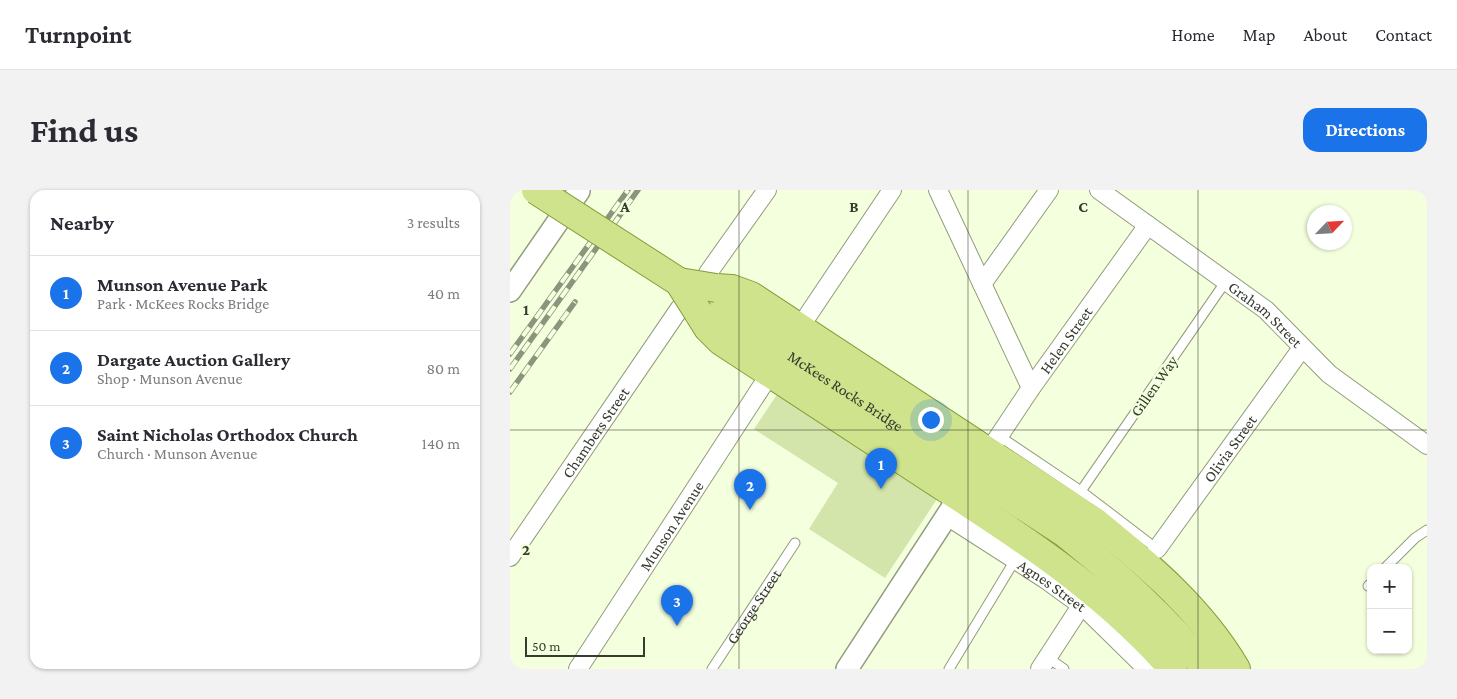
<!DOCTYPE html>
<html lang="en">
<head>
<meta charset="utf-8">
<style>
  body { margin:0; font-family:"Crimson Pro",serif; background:#f2f2f3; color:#2b2b33 }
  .controls { position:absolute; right:15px; bottom:15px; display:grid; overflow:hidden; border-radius:10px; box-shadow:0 1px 4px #0004 }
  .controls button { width:45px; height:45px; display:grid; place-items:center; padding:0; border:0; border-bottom:1px solid #e1e1e2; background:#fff; color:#2b2b33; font:25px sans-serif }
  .compass { position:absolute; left:797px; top:15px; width:45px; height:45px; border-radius:50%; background:#fff; box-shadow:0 1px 4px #0004; rotate:65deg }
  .scale { position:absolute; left:15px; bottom:12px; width:120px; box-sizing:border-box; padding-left:5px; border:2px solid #373b2e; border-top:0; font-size:14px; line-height:18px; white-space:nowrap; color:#373b2e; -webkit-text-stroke:4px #f4ffdd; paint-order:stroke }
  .you { position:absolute; left:420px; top:229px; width:18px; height:18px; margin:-12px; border:4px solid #fff; border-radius:50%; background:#1a73e8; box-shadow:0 0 0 8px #1a73e833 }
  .badge { display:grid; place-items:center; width:32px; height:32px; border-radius:50%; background:#1a73e8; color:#fff; font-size:16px; font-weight:700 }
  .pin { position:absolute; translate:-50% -41px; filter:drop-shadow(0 1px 2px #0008) }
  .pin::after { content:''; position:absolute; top:26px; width:18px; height:15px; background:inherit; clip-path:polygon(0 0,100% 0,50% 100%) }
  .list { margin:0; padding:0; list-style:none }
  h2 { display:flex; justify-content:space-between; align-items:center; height:65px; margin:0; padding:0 20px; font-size:21px }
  h2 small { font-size:16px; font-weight:400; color:#7c7c81 }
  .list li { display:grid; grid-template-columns:32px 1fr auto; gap:15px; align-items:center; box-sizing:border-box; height:75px; padding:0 20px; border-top:1px solid #e1e1e2 }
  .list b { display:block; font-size:19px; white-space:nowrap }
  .list p { margin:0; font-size:16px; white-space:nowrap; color:#7c7c81 }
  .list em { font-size:16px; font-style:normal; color:#7c7c81 }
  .map { position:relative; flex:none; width:917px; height:479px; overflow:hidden; border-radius:15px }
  header { display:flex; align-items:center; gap:30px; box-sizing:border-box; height:70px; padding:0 25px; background:#fff; border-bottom:1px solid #e1e1e2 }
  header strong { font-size:24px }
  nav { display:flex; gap:28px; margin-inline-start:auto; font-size:18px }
  .intro { display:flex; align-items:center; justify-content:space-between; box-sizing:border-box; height:120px; padding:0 30px }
  h1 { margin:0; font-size:35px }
  .button { padding:12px 22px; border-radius:15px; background:#1a73e8; color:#fff; font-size:18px; font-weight:700 }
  main { display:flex; gap:30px; padding:0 30px }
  aside { flex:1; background:#fff; border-radius:15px; box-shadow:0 1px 4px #0004 }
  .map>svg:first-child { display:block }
</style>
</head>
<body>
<header>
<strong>Turnpoint</strong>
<nav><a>Home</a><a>Map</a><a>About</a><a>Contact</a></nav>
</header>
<div class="intro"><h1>Find us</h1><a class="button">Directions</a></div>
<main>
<aside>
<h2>Nearby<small>3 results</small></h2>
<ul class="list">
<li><span class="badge">1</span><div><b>Munson Avenue Park</b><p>Park · McKees Rocks Bridge</p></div><em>40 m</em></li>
<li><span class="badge">2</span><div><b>Dargate Auction Gallery</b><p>Shop · Munson Avenue</p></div><em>80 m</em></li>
<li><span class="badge">3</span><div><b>Saint Nicholas Orthodox Church</b><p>Church · Munson Avenue</p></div><em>140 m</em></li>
</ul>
</aside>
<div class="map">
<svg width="917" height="479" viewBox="0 0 917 479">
  <rect width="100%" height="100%" fill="#f4ffdd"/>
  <path fill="#d3e5ab" d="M 268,203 L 429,306 L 375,388 L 299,339 L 328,293 L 244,239 Z"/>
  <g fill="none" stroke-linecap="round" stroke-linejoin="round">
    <defs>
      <g id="service">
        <path d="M 489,246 L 571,301 L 647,359"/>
        <path d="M 571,301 L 716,91"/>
        <path d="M 875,378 L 905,348 L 917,340"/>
        <path d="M 858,396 L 861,393"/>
        <path d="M 537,467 L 554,479"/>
        <path id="s1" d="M 202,479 L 285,353"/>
        <path d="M 439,479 L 505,370"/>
      </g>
      <g id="minor">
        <path d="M 428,0 L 521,198"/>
        <path id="s2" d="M 589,0 L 756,120 L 819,184 L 917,255"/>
        <path d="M 198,83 L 257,0"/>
        <path d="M 472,94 L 539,0"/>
        <path d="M 296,128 L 382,0"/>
        <path id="s3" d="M 479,261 L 521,198 L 638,35"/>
        <path id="s4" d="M 437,326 L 535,389 L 575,418 L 637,479"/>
        <path id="s5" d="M 647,359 L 792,158"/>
        <path id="s6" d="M 0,367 L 170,118"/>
        <path id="s7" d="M 68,479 L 254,193"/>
        <path d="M 530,479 L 571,416"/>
      </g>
      <g id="tertiary">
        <path d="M 0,101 L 69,1"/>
        <path d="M 337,479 L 453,301"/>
      </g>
      <g id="primary">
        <path id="s8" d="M 169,92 L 555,343 C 606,384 655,427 696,479"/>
        <path d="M 206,98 L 222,99 L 241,106 L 585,332 C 638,375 691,419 726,479"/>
        <path d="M 188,122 L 198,138 L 211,151 C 280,197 350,242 420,288 C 507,344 594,400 663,479"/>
      </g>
    </defs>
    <use href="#service" stroke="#939c7d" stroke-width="11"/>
    <use href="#minor" stroke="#939c7d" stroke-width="20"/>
    <use href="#tertiary" stroke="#939c7d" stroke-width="24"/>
    <use href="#primary" stroke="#849c39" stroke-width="30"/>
    <use href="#service" stroke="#fff" stroke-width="9"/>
    <use href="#minor" stroke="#fff" stroke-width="18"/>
    <use href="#tertiary" stroke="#fff" stroke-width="21"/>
    <use href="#primary" stroke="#cee38c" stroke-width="28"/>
    <defs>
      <g id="rail">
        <path d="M 0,164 L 118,0"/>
        <path d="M 0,179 L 128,0"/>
        <path d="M 0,202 L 65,112"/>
      </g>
    </defs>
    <use href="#rail" stroke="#8d947d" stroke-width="5.5"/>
    <use href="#rail" stroke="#f4ffdd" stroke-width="4" stroke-dasharray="11" stroke-linecap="butt"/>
    <defs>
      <g id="primary-bridge">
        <path d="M 26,0 L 169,92 L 188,122"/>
        <path d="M 169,92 L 206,98"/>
      </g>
    </defs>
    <use href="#primary-bridge" stroke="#849c39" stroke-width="30" stroke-linecap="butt"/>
    <use href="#primary-bridge" stroke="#cee38c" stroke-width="28"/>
  </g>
  <path fill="none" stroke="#373b2e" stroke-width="1" stroke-opacity="0.55" d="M 229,0 L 229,479M 458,0 L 458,479M 688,0 L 688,479M 0,240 L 917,240"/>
  <g text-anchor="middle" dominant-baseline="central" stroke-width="5" stroke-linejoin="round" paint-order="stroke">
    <g font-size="16" fill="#373b2e" stroke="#f4ffdd">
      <text stroke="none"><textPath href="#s2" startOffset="208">Graham Street</textPath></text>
      <text stroke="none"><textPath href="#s3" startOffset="135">Helen Street</textPath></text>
      <text transform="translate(644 196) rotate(-55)">Gillen Way</text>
      <text stroke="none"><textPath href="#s8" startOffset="199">McKees Rocks Bridge</textPath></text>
      <text stroke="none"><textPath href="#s6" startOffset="151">Chambers Street</textPath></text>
      <text stroke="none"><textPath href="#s5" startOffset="124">Olivia Street</textPath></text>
      <text stroke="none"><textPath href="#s7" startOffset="171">Munson Avenue</textPath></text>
      <text stroke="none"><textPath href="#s4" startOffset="126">Agnes Street</textPath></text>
      <text stroke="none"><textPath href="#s1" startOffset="75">George Street</textPath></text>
    </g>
  </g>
  <g font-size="16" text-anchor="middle" font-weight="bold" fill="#373b2e" stroke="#f4ffdd" stroke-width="5" stroke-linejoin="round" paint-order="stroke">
    <text x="115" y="22">A</text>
    <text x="344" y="22">B</text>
    <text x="573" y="22">C</text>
    <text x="16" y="125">1</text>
    <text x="16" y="365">2</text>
  </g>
</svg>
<div class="controls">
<button>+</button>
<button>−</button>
</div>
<svg class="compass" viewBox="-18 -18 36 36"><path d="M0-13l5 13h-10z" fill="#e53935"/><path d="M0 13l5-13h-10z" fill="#7c7c81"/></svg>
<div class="scale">50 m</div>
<div class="you"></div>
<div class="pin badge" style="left:371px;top:299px">1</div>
<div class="pin badge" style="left:240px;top:320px">2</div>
<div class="pin badge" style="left:167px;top:436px">3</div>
</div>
</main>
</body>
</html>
